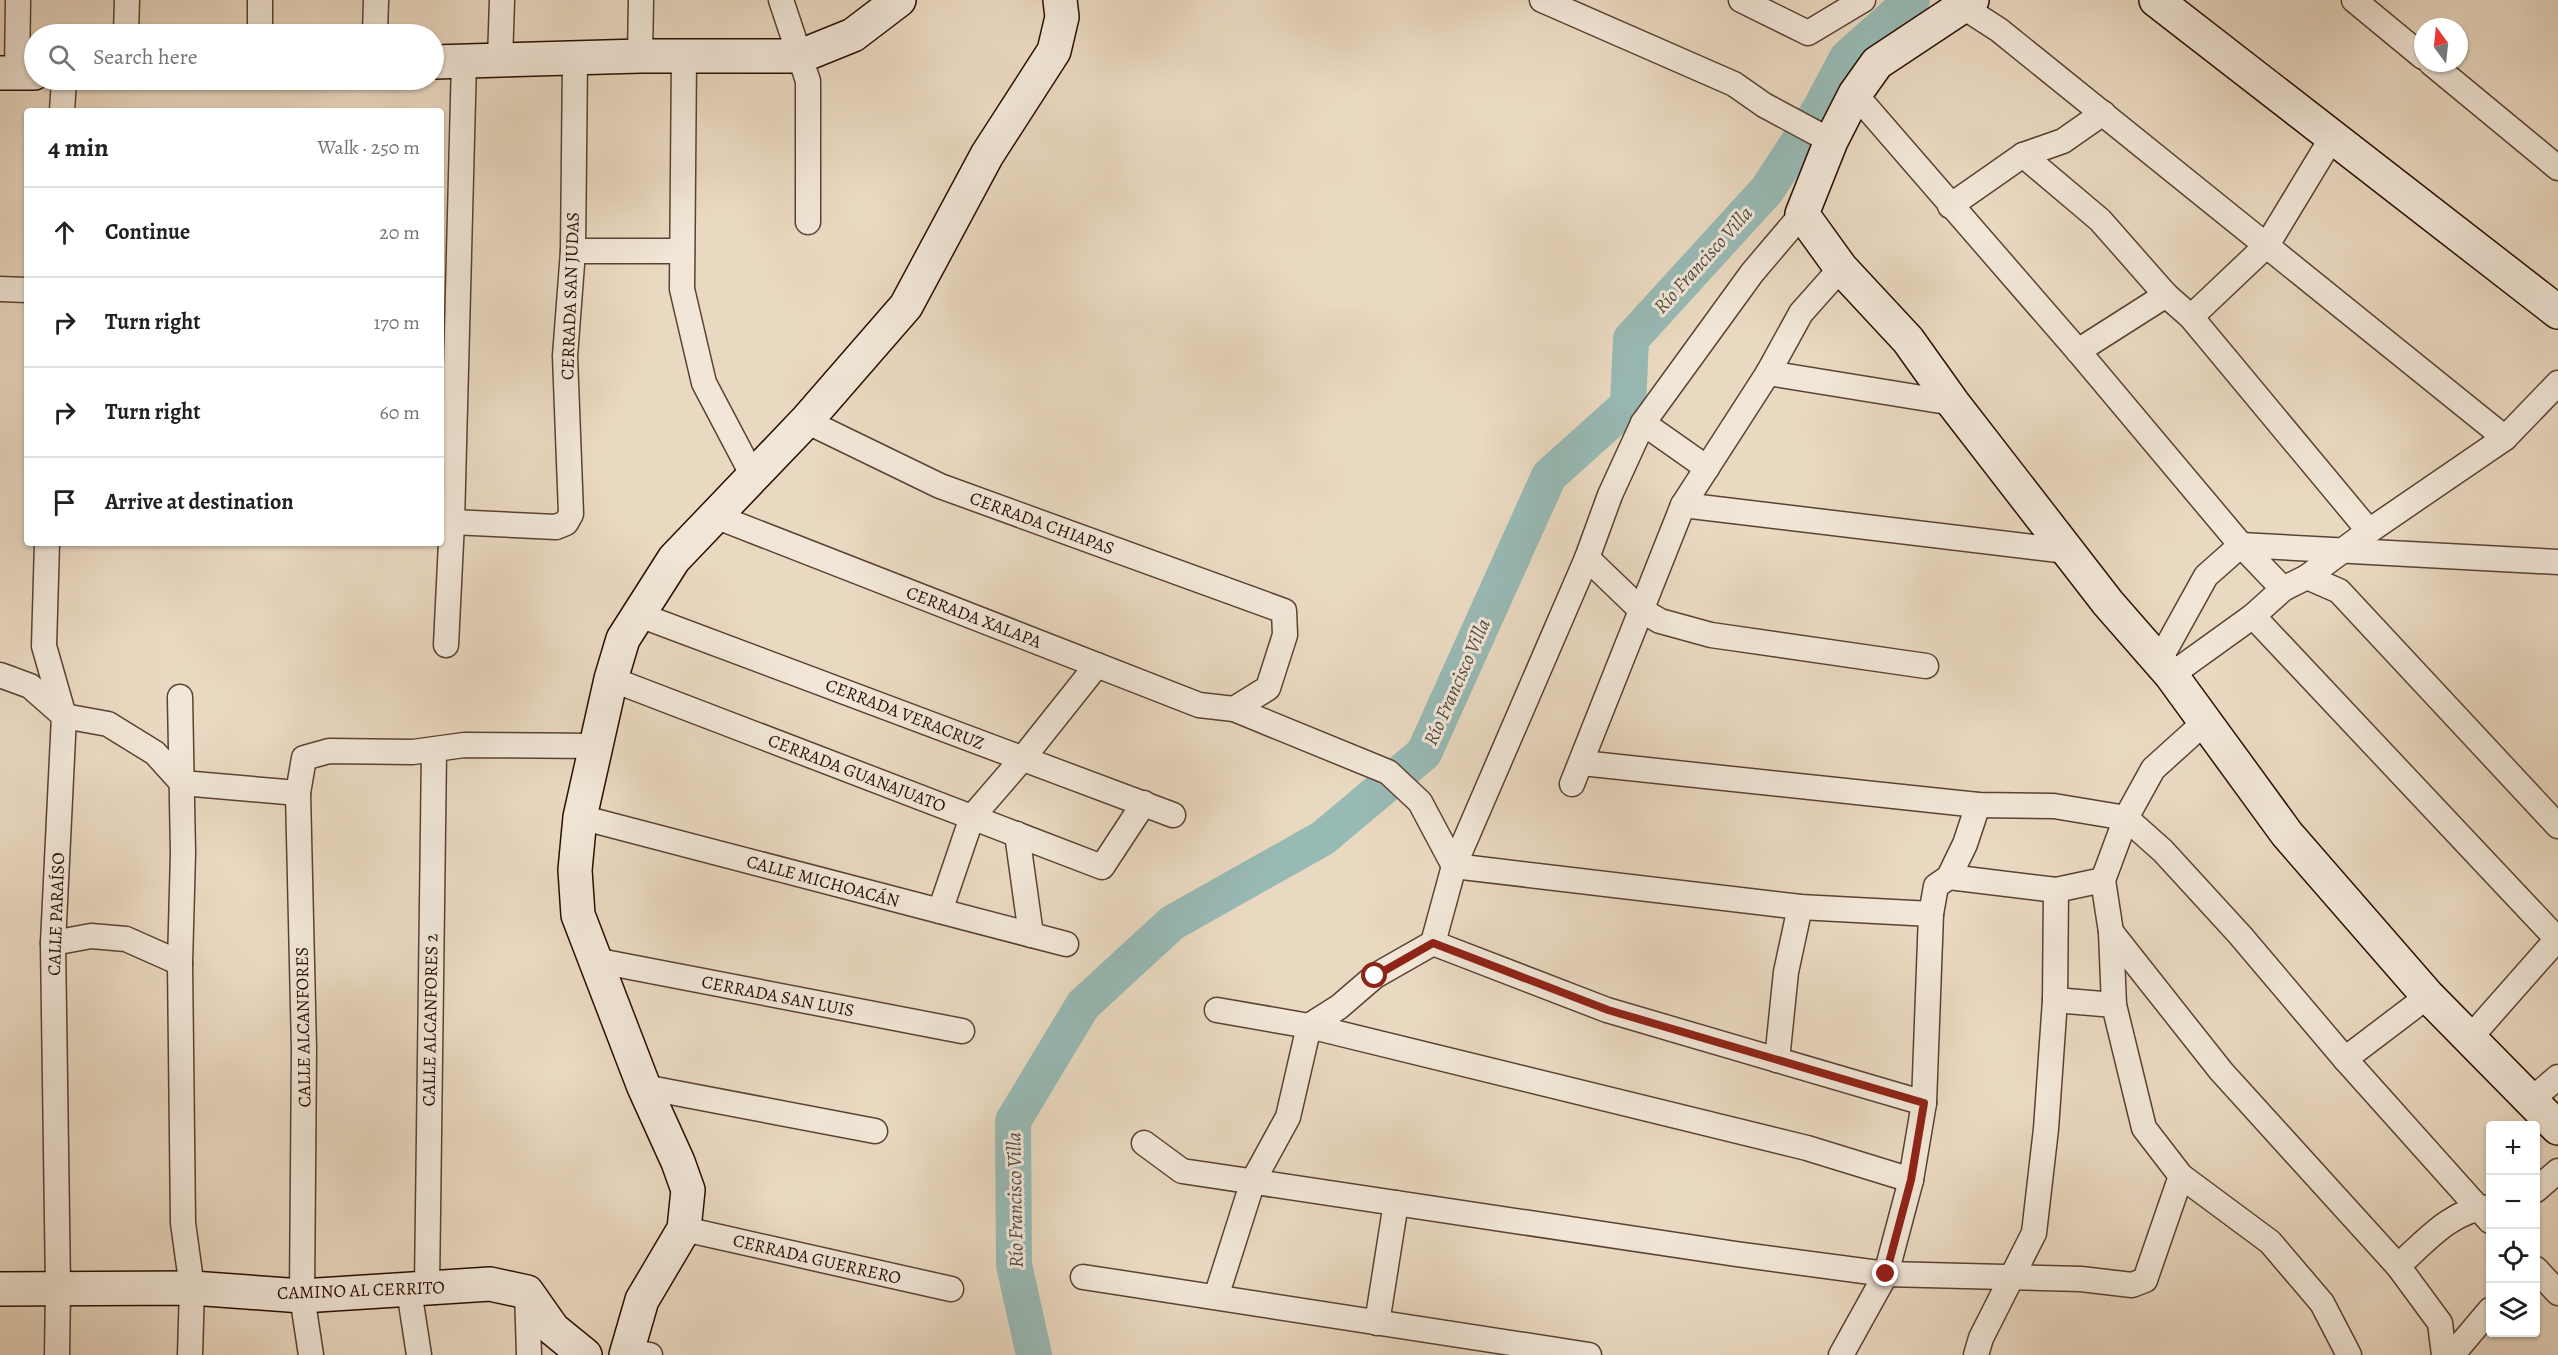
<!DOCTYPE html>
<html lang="en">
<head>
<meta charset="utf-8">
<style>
  body { margin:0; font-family:Alegreya,serif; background:#f2f2f2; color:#202124 }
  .controls { position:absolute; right:18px; bottom:18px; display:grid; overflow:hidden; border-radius:6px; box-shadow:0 2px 4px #0004 }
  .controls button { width:54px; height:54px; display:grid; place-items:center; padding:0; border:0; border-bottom:2px solid #e0e0e0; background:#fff; color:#202124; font:30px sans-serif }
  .compass { position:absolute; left:2414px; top:18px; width:54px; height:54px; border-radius:50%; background:#fff; box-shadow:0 2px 4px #0004; rotate:345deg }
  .stop { position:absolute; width:18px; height:18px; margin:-14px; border:4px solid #8f2418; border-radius:50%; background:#fff }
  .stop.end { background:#8f2418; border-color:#fff; box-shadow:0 2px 6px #0008 }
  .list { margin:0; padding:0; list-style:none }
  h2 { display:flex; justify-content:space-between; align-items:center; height:78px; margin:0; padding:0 24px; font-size:26px }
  h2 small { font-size:20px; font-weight:400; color:#757577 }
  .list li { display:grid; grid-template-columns:39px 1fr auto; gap:18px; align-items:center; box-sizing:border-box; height:90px; padding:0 24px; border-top:2px solid #e0e0e0 }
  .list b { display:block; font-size:22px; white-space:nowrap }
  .list em { font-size:20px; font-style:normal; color:#757577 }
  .icon { flex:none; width:33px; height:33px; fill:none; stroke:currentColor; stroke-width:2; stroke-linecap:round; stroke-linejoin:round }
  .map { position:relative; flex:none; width:2558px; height:1355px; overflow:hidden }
  .search { position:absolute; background:#fff; box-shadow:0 2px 4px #0004; left:24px; top:24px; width:420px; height:66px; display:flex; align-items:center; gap:15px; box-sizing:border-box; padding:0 21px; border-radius:33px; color:#757577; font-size:22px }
  .panel { position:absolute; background:#fff; box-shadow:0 2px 4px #0004; left:24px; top:108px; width:420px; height:438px; border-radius:6px }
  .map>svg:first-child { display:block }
</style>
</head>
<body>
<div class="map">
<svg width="2558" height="1355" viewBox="0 0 2558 1355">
  <rect width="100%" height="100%" fill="#ead9c1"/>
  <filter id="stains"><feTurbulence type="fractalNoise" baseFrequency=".00333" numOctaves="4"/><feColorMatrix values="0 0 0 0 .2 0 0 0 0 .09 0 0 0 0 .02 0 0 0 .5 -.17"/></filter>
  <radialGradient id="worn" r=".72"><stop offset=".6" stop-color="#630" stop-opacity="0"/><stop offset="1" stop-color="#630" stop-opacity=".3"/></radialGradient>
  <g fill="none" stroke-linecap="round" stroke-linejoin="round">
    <path stroke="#98bab5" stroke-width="36" d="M 1034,1355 L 1014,1265 L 1013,1121 L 1083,1005 L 1172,923 L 1323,838 L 1424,753 L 1549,476 L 1628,405 L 1631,339 L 1767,190 L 1820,109 L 1847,58 L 1912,0"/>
    <defs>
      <g id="minor">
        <path d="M 260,0 L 260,34"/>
        <path d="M 781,0 L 808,81 L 808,222"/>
        <path d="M 1542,0 L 1734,84 L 1764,105 L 1831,141"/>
        <path d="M 1741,0 L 1808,33 L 1863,0"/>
        <path d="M 2354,0 L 2423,57"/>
        <path d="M 1962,6 L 1999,30 L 2505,438"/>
        <path d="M 126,34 L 127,0"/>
        <path d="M 375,34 L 376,0"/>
        <path d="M 640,56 L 641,0"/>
        <path d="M 684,57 L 682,289 L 704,383 L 753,476"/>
        <path d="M 500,60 L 502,0"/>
        <path d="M 2431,63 L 2558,168"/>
        <path d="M 17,73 L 18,0"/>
        <path d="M 1855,94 L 2078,351 L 2241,545 L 2283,589"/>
        <path d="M 62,111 L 64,80"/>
        <path d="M 2023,155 L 2100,220 L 2166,295 L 2191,317 L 2369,531"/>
        <path d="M 1950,206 L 2023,155 L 2063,141 L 2103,113"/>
        <path d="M 573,251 L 682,251"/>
        <path d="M 0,289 L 27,290"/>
        <path d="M 2191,317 L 2267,245 L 2333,136"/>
        <path d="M 2078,351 L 2166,295"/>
        <path d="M 1768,373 L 1953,403"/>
        <path d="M 806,421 L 940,486 L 1284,611 L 1285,635 L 1268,688 L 1234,709"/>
        <path d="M 1643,423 L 1707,468"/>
        <path d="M 1683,505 L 2067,551"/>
        <path d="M 715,516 L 1199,705 L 1234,709 L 1388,772 L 1420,802 L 1454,866 L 1800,907 L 1931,914"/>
        <path d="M 452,522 L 556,527 L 566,523 L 571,514 L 565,356 L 573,251 L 575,58"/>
        <path d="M 47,543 L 44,646 L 64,716 L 53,943 L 58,1288 L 57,1355"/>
        <path d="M 1587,558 L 1641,610 L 1660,621 L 1711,635 L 1926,666"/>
        <path d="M 2307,577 L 2339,591 L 2558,826"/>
        <path d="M 637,614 L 1173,815"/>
        <path d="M 2253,616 L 2558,940"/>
        <path d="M 446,645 L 452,522 L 464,61"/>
        <path d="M 2159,661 L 2206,576 L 2241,545 L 2558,562"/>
        <path d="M 0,675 L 30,686 L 64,716 L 108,724 L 155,753 L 182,783"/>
        <path d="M 2171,675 L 2253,616 L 2283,589 L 2307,577 L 2369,531 L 2505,438 L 2558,383"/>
        <path d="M 611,679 L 1102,867 L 1144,803"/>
        <path d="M 180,697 L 183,853 L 180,963 L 183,1223 L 192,1288 L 190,1355"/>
        <path d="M 2205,722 L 2153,769 L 2126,818 L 2103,880 L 2111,932 L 2114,1005 L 2144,1128 L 2181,1176 L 2270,1242 L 2322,1303 L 2349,1355"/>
        <path d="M 1582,763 L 1978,805 L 2054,806 L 2126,818 L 2163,851 L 2240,935 L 2345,1059 L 2490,1221"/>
        <path d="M 182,783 L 298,793"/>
        <path d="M 1572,784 L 1683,505 L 1768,373 L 1801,313 L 1841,268"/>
        <path d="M 580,817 L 1066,944"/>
        <path d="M 1017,834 L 1031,935"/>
        <path d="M 1949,877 L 2056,890 L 2103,880"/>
        <path d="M 940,911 L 972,817 L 1023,758 L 1097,665"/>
        <path d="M 2111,932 L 2221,1071 L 2398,1266 L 2440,1323 L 2444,1355"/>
        <path d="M 53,943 L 91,936 L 126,939 L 180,963"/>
        <path d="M 1433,943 L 1607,1010 L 1924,1103"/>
        <path d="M 594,960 L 962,1031"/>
        <path d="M 2055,1000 L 2114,1005"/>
        <path d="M 1217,1010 L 1309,1026 L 1807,1148 L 1911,1180"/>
        <path d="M 2469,1039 L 2558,938"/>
        <path d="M 2345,1059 L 2428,996"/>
        <path d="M 1777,1060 L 1786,972 L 1800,907"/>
        <path d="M 644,1087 L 875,1131"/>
        <path d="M 2531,1100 L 2558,1077"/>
        <path d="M 1144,1143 L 1182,1171 L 1736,1254 L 1886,1274 L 2081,1279 L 2132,1285 L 2145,1280 L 2181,1176"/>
        <path d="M 2536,1190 L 2558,1171"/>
        <path d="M 684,1229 L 951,1289"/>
        <path d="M 2398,1266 C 2425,1242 2452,1209 2490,1207"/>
        <path d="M 2536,1269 L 2558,1293"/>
        <path d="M 1083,1277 L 1589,1355"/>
        <path d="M 427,1288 L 434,751"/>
        <path d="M 409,1290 L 419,1355"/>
        <path d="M 527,1292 L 529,1355"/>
        <path d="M 1216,1297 L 1253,1181 L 1288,1117 L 1309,1026 L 1339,1007 L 1375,976 L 1433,943 L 1454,866 L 1587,558 L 1610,495 L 1643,423 L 1752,273 L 1802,214"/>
        <path d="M 1377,1323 L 1396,1203"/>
        <path d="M 627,1351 L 650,1355"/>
        <path d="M 311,1355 L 302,1296 L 304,1048 L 298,793 L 304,758 L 329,751 L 413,752 L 464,745 L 596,746"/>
        <path d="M 1841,1355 L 1886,1274 L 1911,1180 L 1924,1103 L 1931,914 L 1936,886 L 1949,877 L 1965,844 L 1978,805"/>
        <path d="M 1976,1355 L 1981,1338 L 2034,1233 L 2046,1129 L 2055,1000 L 2056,890"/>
        <path d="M 2452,1355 L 2490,1310"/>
      </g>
      <g id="secondary">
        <path d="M 1972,0 L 1877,63 L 1855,94 L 1831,141 L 1802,214 L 1841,268 L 1908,340 L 1953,403 L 2108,603 L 2171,675 L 2287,834 L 2428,996 L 2558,1128"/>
        <path d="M 2156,0 L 2558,312"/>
        <path d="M 434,62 L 640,56 L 801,56 L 853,35 L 899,0"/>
        <path d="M 0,73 L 34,73"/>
        <path d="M 0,1289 L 192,1288 L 302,1296 L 490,1284 L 527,1292 L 553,1329 L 585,1355"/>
        <path d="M 626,1355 L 642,1300 L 684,1229 L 688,1190 L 678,1162 L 644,1087 L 578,915 L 575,870 L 580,817 L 611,679 L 623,639 L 674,559 L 806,421 L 906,306 L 987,155 L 1054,51 L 1062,17 L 1060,0"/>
      </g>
    </defs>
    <use href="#minor" stroke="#5a4232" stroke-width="27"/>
    <use href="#secondary" stroke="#2a0f02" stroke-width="36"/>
    <use href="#minor" stroke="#f1e6d7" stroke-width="24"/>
    <use href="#secondary" stroke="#f1e6d7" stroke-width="33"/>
  </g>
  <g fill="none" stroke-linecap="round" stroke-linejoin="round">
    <path stroke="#8f2418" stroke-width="8" d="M 1375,976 L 1433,943 L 1608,1010 L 1924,1103 L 1911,1180 L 1886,1274"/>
  </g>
  <g text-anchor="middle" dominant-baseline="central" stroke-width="6" stroke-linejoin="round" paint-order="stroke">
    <g font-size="18" fill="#2a0f02" stroke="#f1e6d7">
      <text transform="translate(570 296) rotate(-88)">CERRADA SAN JUDAS</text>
      <text transform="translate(1042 523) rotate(20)">CERRADA CHIAPAS</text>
      <text transform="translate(974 617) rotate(21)">CERRADA XALAPA</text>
      <text transform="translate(905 714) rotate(21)">CERRADA VERACRUZ</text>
      <text transform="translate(857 773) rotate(21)">CERRADA GUANAJUATO</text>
      <text transform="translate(823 881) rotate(15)">CALLE MICHOACÁN</text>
      <text transform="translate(56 914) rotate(-88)">CALLE PARAÍSO</text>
      <text transform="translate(778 996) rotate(11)">CERRADA SAN LUIS</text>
      <text transform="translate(430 1020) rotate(-89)">CALLE ALCANFORES 2</text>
      <text transform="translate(303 1027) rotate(-91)">CALLE ALCANFORES</text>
      <text transform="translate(817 1259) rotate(13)">CERRADA GUERRERO</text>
      <text transform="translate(361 1290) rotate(-2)">CAMINO AL CERRITO</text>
    </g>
    <g font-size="20" font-style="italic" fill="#504b41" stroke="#f1e6d7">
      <text transform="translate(1703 260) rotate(-48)">Río Francisco Villa</text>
      <text transform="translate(1457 682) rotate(-66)">Río Francisco Villa</text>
      <text transform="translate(1015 1200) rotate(-91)">Río Francisco Villa</text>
    </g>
  </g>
  <rect width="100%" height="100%" filter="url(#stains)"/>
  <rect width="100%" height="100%" fill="url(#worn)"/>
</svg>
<div class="controls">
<button>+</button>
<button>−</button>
<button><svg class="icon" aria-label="locate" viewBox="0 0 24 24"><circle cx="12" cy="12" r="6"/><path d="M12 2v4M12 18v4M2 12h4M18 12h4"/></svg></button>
<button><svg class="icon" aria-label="layers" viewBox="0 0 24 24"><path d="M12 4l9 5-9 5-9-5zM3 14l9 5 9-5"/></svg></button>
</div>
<svg class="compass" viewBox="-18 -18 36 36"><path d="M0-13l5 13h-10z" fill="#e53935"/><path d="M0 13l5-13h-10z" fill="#757577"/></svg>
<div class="stop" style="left:1375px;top:976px"></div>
<div class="stop end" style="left:1886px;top:1274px"></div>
<div class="search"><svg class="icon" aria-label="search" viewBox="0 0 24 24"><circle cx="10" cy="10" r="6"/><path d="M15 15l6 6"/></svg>Search here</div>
<section class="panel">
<h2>4 min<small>Walk · 250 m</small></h2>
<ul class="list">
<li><svg class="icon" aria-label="ahead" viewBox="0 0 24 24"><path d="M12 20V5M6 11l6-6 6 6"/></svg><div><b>Continue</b></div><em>20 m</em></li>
<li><svg class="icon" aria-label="right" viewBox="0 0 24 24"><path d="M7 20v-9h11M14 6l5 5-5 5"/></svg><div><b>Turn right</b></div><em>170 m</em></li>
<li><svg class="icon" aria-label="right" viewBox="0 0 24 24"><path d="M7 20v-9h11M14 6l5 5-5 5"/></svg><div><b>Turn right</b></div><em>60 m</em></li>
<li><svg class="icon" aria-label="arrive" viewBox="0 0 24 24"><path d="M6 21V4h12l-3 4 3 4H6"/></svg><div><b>Arrive at destination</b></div></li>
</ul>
</section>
</div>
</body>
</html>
